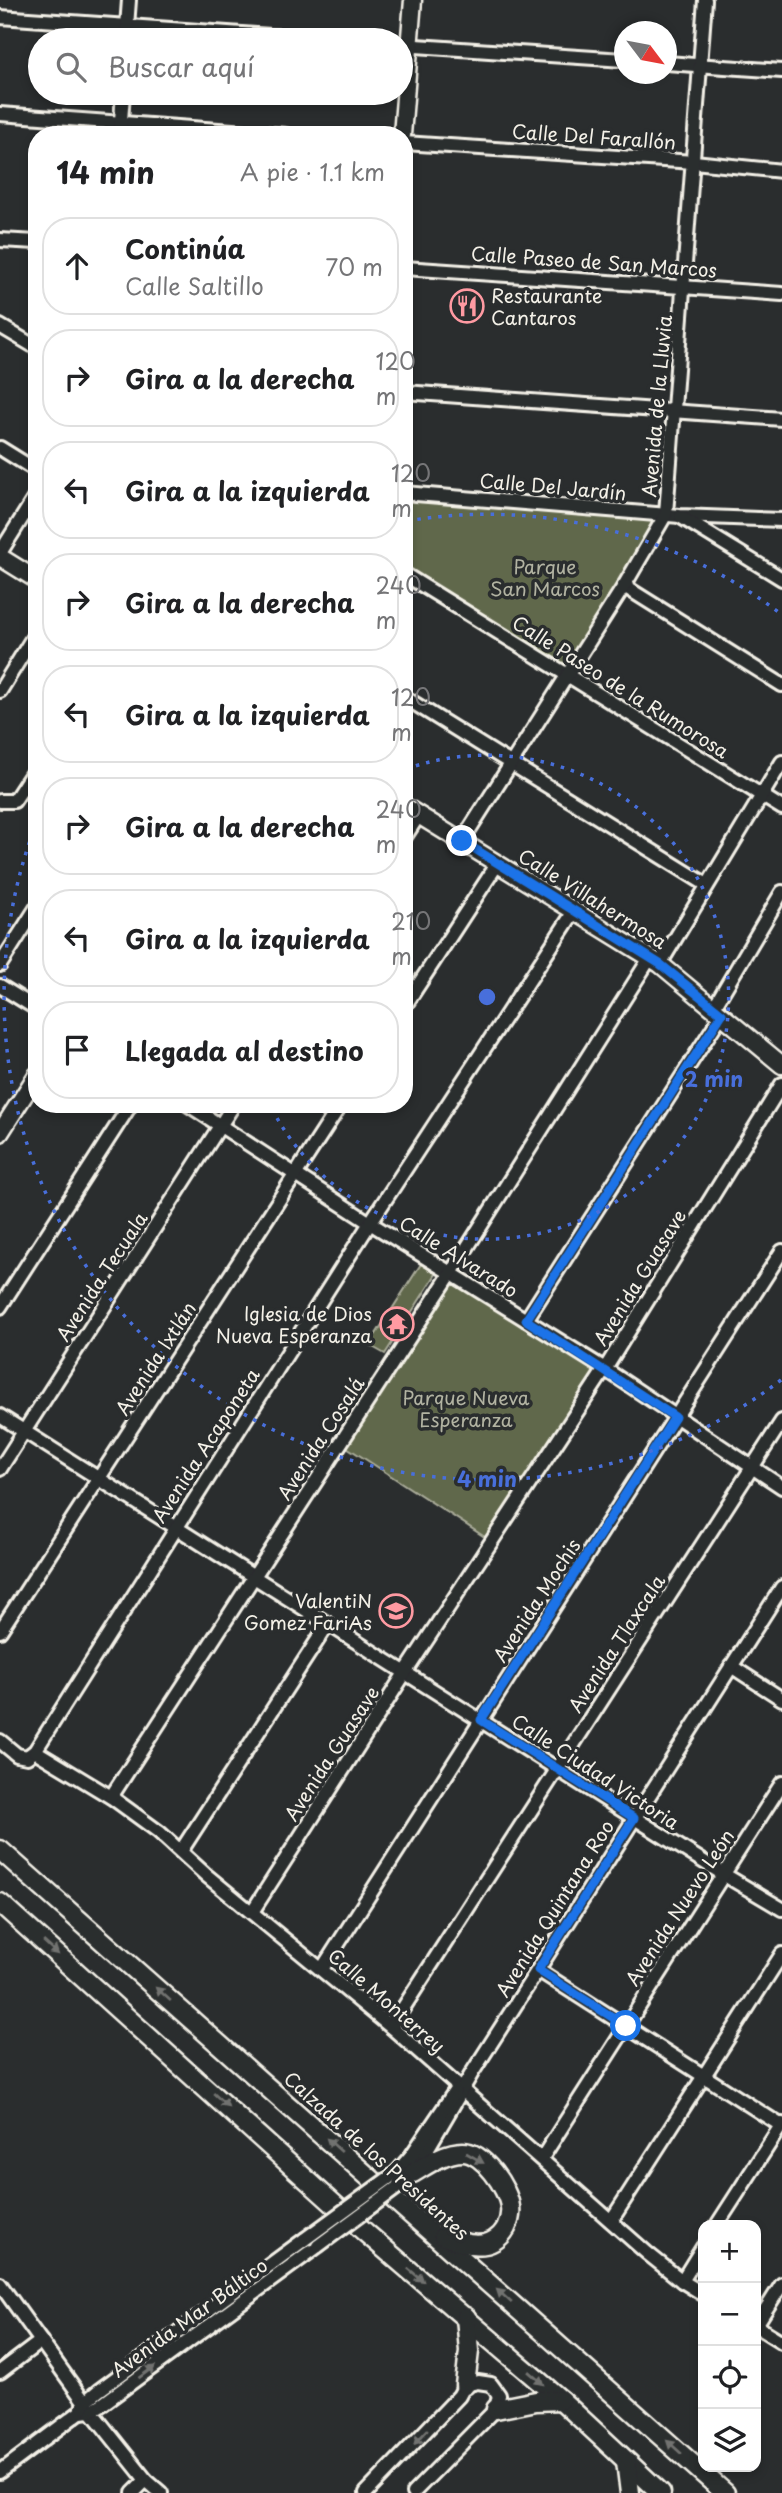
<!DOCTYPE html>
<html lang="es">
<head>
<meta charset="utf-8">
<style>
  body { margin:0; font-family:"Playpen Sans",sans-serif; background:#f6f6f6; color:#202124 }
  .controls { position:absolute; right:21px; bottom:21px; display:grid; overflow:hidden; border-radius:14px; box-shadow:0 4px 10px #0003 }
  .controls button { width:63px; height:63px; display:grid; place-items:center; padding:0; border:0; border-bottom:2px solid #e0e0e0; background:#fff; color:#202124; font:35px sans-serif }
  .compass { position:absolute; left:614px; top:21px; width:63px; height:63px; border-radius:50%; background:#fff; box-shadow:0 4px 10px #0003; rotate:122deg }
  .stop { position:absolute; width:21px; height:21px; margin:-16px; border:5px solid #1a73e8; border-radius:50%; background:#fff }
  .stop.end { background:#1a73e8; border-color:#fff; box-shadow:0 2px 7px #0008 }
  .list { margin:0; padding:0; list-style:none }
  h2 { display:flex; justify-content:space-between; align-items:center; height:91px; margin:0; padding:0 28px; font-size:30px }
  h2 small { font-size:23px; font-weight:400; color:#757577 }
  .list li { display:grid; grid-template-columns:46px 1fr auto; gap:21px; align-items:center; box-sizing:border-box; height:98px; margin:0 14px 14px; padding:0 14px; border:2px solid #e0e0e0; border-radius:28px }
  .list b { display:block; font-size:26px; white-space:nowrap }
  .list p { margin:0; font-size:23px; white-space:nowrap; color:#757577 }
  .list em { font-size:23px; font-style:normal; color:#757577 }
  .icon { flex:none; width:38px; height:38px; fill:none; stroke:currentColor; stroke-width:2; stroke-linecap:round; stroke-linejoin:round }
  .map { position:relative; flex:none; width:782px; height:2493px; overflow:hidden }
  .search { position:absolute; background:#fff; box-shadow:0 4px 10px #0003; left:28px; top:28px; width:385px; height:77px; display:flex; align-items:center; gap:18px; box-sizing:border-box; padding:0 24px; border-radius:38px; color:#757577; font-size:26px }
  .panel { position:absolute; background:#fff; box-shadow:0 4px 10px #0003; left:28px; top:126px; width:385px; height:987px; border-radius:28px }
  .map>svg:first-child { display:block }
</style>
</head>
<body>
<div class="map">
<svg width="782" height="2493" viewBox="0 0 782 2493">
  <rect width="100%" height="100%" fill="#2a2d2e"/>
  <filter id="ink" filterUnits="userSpaceOnUse"><feTurbulence type="fractalNoise" baseFrequency=".0143" numOctaves="2"/><feDisplacementMap in="SourceGraphic" scale="14" xChannelSelector="R" yChannelSelector="G"/><feConvolveMatrix kernelMatrix="1 2 1 2 8 2 1 2 1" color-interpolation-filters="sRGB"/></filter>
  <g filter="url(#ink)">
    <g fill="#61674c" stroke="#aaac9a" stroke-width="2">
      <path d="M 404,493 L 657,518 L 568,673 L 404,573 Z"/>
      <path d="M 421,1264 L 436,1274 L 385,1354 L 369,1345 Z"/>
      <path d="M 447,1271 L 601,1369 L 488,1539 L 339,1442 Z"/>
    </g>
    <g fill="none" stroke-linecap="round" stroke-linejoin="round">
      <defs>
        <g id="minor">
          <path d="M 0,17 L 329,40"/>
          <path d="M 126,40 L 129,0"/>
          <path d="M 401,45 L 624,60"/>
          <path d="M 666,63 L 782,71"/>
          <path d="M 0,114 L 286,135"/>
          <path d="M 120,135 L 123,93"/>
          <path d="M 404,143 L 694,162 L 782,171"/>
          <path d="M 0,240 L 37,242"/>
          <path d="M 404,268 L 782,294"/>
          <path d="M 0,326 L 37,348"/>
          <path d="M 404,392 L 782,419"/>
          <path d="M 0,448 L 37,471"/>
          <path d="M 404,493 L 680,516 L 782,520"/>
          <path d="M 681,517 L 782,579"/>
          <path d="M 0,553 L 37,494"/>
          <path d="M 404,574 L 782,808"/>
          <path d="M 624,586 L 782,685"/>
          <path d="M 0,691 L 37,631"/>
          <path d="M 404,697 L 707,885"/>
          <path d="M 0,801 L 14,801 L 37,766"/>
          <path d="M 404,838 L 419,815"/>
          <path d="M 462,841 L 624,586 L 666,514 L 705,0"/>
          <path d="M 660,964 L 782,762"/>
          <path d="M 0,965 L 37,907"/>
          <path d="M 0,986 L 37,1009"/>
          <path d="M 404,1007 L 498,863"/>
          <path d="M 714,1007 L 782,892"/>
          <path d="M 187,1104 L 370,1223 L 605,1369 L 782,1487"/>
          <path d="M 0,1307 L 131,1104"/>
          <path d="M 526,1320 L 722,1014"/>
          <path d="M 0,1416 L 723,1874 L 782,1909"/>
          <path d="M 0,1469 L 234,1104"/>
          <path d="M 0,1631 L 341,1104"/>
          <path d="M 731,1666 L 782,1699"/>
          <path d="M 0,1741 L 17,1755 L 27,1757 L 35,1751 L 370,1223 L 575,910"/>
          <path d="M 35,1751 L 111,1797 L 159,1832 L 206,1875 L 391,2027 L 647,2253 L 682,2281 L 703,2294"/>
          <path d="M 111,1797 L 451,1273 L 650,958"/>
          <path d="M 181,1851 L 328,1624"/>
          <path d="M 252,1912 L 405,1673 L 605,1369 L 782,1084"/>
          <path d="M 322,1969 L 782,1251"/>
          <path d="M 538,1970 L 782,2126"/>
          <path d="M 391,2027 L 782,1421"/>
          <path d="M 542,2158 L 782,1783"/>
          <path d="M 415,2170 L 472,2073 L 782,1587"/>
          <path d="M 397,2172 L 411,2156 L 455,2091"/>
          <path d="M 611,2221 L 782,1954"/>
          <path d="M 717,2225 L 782,2124"/>
          <path d="M 682,2281 L 703,2247"/>
          <path d="M 0,2284 L 91,2411 L 146,2480 L 161,2493"/>
          <path d="M 756,2325 L 782,2284"/>
          <path d="M 756,2326 L 782,2342"/>
          <path d="M 0,2372 L 41,2341"/>
          <path d="M 80,2412 L 91,2411 L 104,2403 L 318,2246"/>
          <path d="M 0,2472 L 80,2412 L 85,2402 L 98,2391 L 305,2239"/>
          <path d="M 133,2493 L 146,2480"/>
          <path d="M 366,2493 L 459,2396 L 465,2385 L 478,2382 L 491,2384 L 499,2395 L 496,2409 L 413,2493"/>
        </g>
        <g id="major">
          <path d="M 402,135 L 413,0"/>
          <path d="M 0,557 L 37,580"/>
          <path d="M 404,806 L 660,964 L 782,1065"/>
          <path d="M 0,1133 L 37,1075"/>
        </g>
        <g id="highway">
          <path d="M 0,1850 L 725,2493"/>
          <path d="M 0,1903 L 366,2233 L 561,2400 L 661,2493"/>
          <path d="M 413,2173 C 428,2164 445,2152 463,2152 C 483,2152 508,2188 510,2207 C 511,2214 509,2222 506,2228 C 492,2253 464,2245 443,2236"/>
          <path d="M 465,2385 L 469,2351 L 466,2317"/>
          <path d="M 496,2409 L 536,2401 L 561,2400"/>
          <path d="M 626,2461 L 630,2493"/>
        </g>
      </defs>
      <use href="#minor" stroke="#f4f1e8" stroke-width="18"/>
      <use href="#major" stroke="#f4f1e8" stroke-width="21"/>
      <use href="#highway" stroke="#f4f1e8" stroke-width="23"/>
      <use href="#minor" stroke="#2a2d2e" stroke-width="12"/>
      <use href="#major" stroke="#2a2d2e" stroke-width="16"/>
      <use href="#highway" stroke="#2a2d2e" stroke-width="18"/>
      <defs>
        <g id="minor-bridge">
          <path d="M 305,2239 L 397,2172"/>
          <path d="M 318,2246 L 406,2181"/>
        </g>
      </defs>
      <use href="#minor-bridge" stroke="#f4f1e8" stroke-width="18" stroke-linecap="butt"/>
      <use href="#minor-bridge" stroke="#2a2d2e" stroke-width="12"/>
    </g>
    <defs><path id="oneway-solid" d="M-6-.8H1V-3.2L6.5 0L1 3.2V.8H-6Z" transform="scale(1.75)"/></defs>
    <g fill="#71726f">
      <use href="#oneway-solid" transform="translate(51 1948) rotate(42)"/>
      <use href="#oneway-solid" transform="translate(163 1994) rotate(-138)"/>
      <use href="#oneway-solid" transform="translate(221 2100) rotate(42)"/>
      <use href="#oneway-solid" transform="translate(334 2145) rotate(-138)"/>
      <use href="#oneway-solid" transform="translate(475 2158) rotate(30)"/>
      <use href="#oneway-solid" transform="translate(416 2275) rotate(40)"/>
      <use href="#oneway-solid" transform="translate(504 2296) rotate(-138)"/>
      <use href="#oneway-solid" transform="translate(147 2372) rotate(-36)"/>
      <use href="#oneway-solid" transform="translate(536 2378) rotate(41)"/>
      <use href="#oneway-solid" transform="translate(421 2437) rotate(133)"/>
      <use href="#oneway-solid" transform="translate(674 2447) rotate(-138)"/>
    </g>
  </g>
  <g fill="none" stroke-linecap="round" stroke-linejoin="round" filter="url(#ink)">
    <path stroke="#1a73e8" stroke-width="9" d="M 462,841 L 660,964 L 722,1014 L 526,1320 L 675,1417 L 481,1720 L 634,1818 L 538,1970 L 626,2026"/>
  </g>
  <g fill="none" stroke="#486fdb" stroke-width="3.5" stroke-dasharray="3.5 7">
    <path d="M406 769A242 242 0 1 1 270 1105"/>
    <path d="M781 1380A483 483 0 0 1 36 824M407 521A483 483 0 0 1 781 614"/>
  </g>
  <defs>
    <symbol id="restaurant-ring" viewBox="-11 -11 22 22"><circle r="9.5" fill="#2a2d2e" stroke="#ff9aa2" stroke-width="1.5"/><path d="M-5-6h1v4h1v-4h1v4h1v-4h1v5L-1.5 .5V6h-2V.5L-5-1ZM5-6V6H3V1.5H1.5Q1.5-4 5-6Z" fill="#ff9aa2"/></symbol>
    <symbol id="temple-ring" viewBox="-11 -11 22 22"><circle r="9.5" fill="#2a2d2e" stroke="#ff9aa2" stroke-width="1.5"/><path d="M0-6L5-2H3V0L6.5 2.5H4V6H1.5V3h-3V6H-4V2.5H-6.5L-3 0V-2H-5Z" fill="#ff9aa2"/></symbol>
    <symbol id="school-ring" viewBox="-11 -11 22 22"><circle r="9.5" fill="#2a2d2e" stroke="#ff9aa2" stroke-width="1.5"/><path d="M0-5L7-2L0 1L-7-2ZM-4 1L0 2.5L4 1V4Q0 6-4 4Z" fill="#ff9aa2"/></symbol>
  </defs>
  <g fill-rule="evenodd">
    <use href="#restaurant-ring" x="448" y="287" width="38" height="38"/>
    <use href="#temple-ring" x="378" y="1305" width="38" height="38"/>
    <use href="#school-ring" x="377" y="1592" width="38" height="38"/>
  </g>
  <g text-anchor="middle" dominant-baseline="central" stroke-width="7" stroke-linejoin="round" paint-order="stroke">
    <g font-size="19" fill="#f4f1e8" stroke="#2a2d2e">
      <text transform="translate(594 136) rotate(4)">Calle Del Farallón</text>
      <text transform="translate(594 261) rotate(4)">Calle Paseo de San Marcos</text>
      <text transform="translate(656 406) rotate(-85)">Avenida de la Lluvia</text>
      <text transform="translate(553 486) rotate(5)">Calle Del Jardín</text>
      <text transform="translate(621 686) rotate(32)">Calle Paseo de la Rumorosa</text>
      <text transform="translate(593 898) rotate(32)">Calle Villahermosa</text>
      <text transform="translate(459 1256) rotate(32)">Calle Alvarado</text>
      <text transform="translate(101 1276) rotate(-57)">Avenida Tecuala</text>
      <text transform="translate(639 1277) rotate(-58)">Avenida Guasave</text>
      <text transform="translate(155 1358) rotate(-57)">Avenida Ixtlán</text>
      <text transform="translate(320 1438) rotate(-57)">Avenida Cosalá</text>
      <text transform="translate(205 1445) rotate(-57)">Avenida Acaponeta</text>
      <text transform="translate(536 1600) rotate(-57)">Avenida Mochis</text>
      <text transform="translate(616 1643) rotate(-57)">Avenida Tlaxcala</text>
      <text transform="translate(331 1753) rotate(-57)">Avenida Guasave</text>
      <text transform="translate(596 1771) rotate(33)">Calle Ciudad Victoria</text>
      <text transform="translate(679 1907) rotate(-57)">Avenida Nuevo León</text>
      <text transform="translate(554 1908) rotate(-58)">Avenida Quintana Roo</text>
      <text transform="translate(387 2000) rotate(41)">Calle Monterrey</text>
      <text transform="translate(377 2155) rotate(42)">Calzada de los Presidentes</text>
      <text transform="translate(189 2317) rotate(-36)">Avenida Mar Báltico</text>
    </g>
    <g font-size="19" fill="#f4f1e8" stroke="#2a2d2e" text-anchor="end">
      <text x="491" y="295" text-anchor="start">Restaurante<tspan x="491" dy="22">Cantaros</tspan></text>
      <text x="372" y="1313">Iglesia de Dios<tspan x="372" dy="22">Nueva Esperanza</tspan></text>
      <text x="372" y="1600">ValentiN<tspan x="372" dy="22">Gomez FariAs</tspan></text>
    </g>
    <g font-size="19" fill="#b2b3a2" stroke="#2a2d2e">
      <text x="545" y="566">Parque<tspan x="545" dy="22">San Marcos</tspan></text>
      <text x="466" y="1397">Parque Nueva<tspan x="466" dy="22">Esperanza</tspan></text>
    </g>
  </g>
  <circle cx="487" cy="997" r="10" fill="#486fdb" stroke="#2a2d2e" stroke-width="3.5"/>
  <g font-size="21" text-anchor="middle" font-weight="bold" fill="#486fdb" stroke="#2a2d2e" stroke-width="7" stroke-linejoin="round" paint-order="stroke">
    <text x="714" y="1087">2 min</text>
    <text x="487" y="1487">4 min</text>
  </g>
</svg>
<div class="controls">
<button>+</button>
<button>−</button>
<button><svg class="icon" aria-label="locate" viewBox="0 0 24 24"><circle cx="12" cy="12" r="6"/><path d="M12 2v4M12 18v4M2 12h4M18 12h4"/></svg></button>
<button><svg class="icon" aria-label="layers" viewBox="0 0 24 24"><path d="M12 4l9 5-9 5-9-5zM3 14l9 5 9-5"/></svg></button>
</div>
<svg class="compass" viewBox="-18 -18 36 36"><path d="M0-13l5 13h-10z" fill="#e53935"/><path d="M0 13l5-13h-10z" fill="#757577"/></svg>
<div class="stop" style="left:626px;top:2026px"></div>
<div class="stop end" style="left:462px;top:841px"></div>
<div class="search"><svg class="icon" aria-label="search" viewBox="0 0 24 24"><circle cx="10" cy="10" r="6"/><path d="M15 15l6 6"/></svg>Buscar aquí</div>
<section class="panel">
<h2>14 min<small>A pie · 1.1 km</small></h2>
<ul class="list">
<li><svg class="icon" aria-label="ahead" viewBox="0 0 24 24"><path d="M12 20V5M6 11l6-6 6 6"/></svg><div><b>Continúa</b><p>Calle Saltillo</p></div><em>70 m</em></li>
<li><svg class="icon" aria-label="right" viewBox="0 0 24 24"><path d="M7 20v-9h11M14 6l5 5-5 5"/></svg><div><b>Gira a la derecha</b></div><em>120 m</em></li>
<li><svg class="icon" aria-label="left" viewBox="0 0 24 24"><path d="M17 20v-9H6M10 6l-5 5 5 5"/></svg><div><b>Gira a la izquierda</b></div><em>120 m</em></li>
<li><svg class="icon" aria-label="right" viewBox="0 0 24 24"><path d="M7 20v-9h11M14 6l5 5-5 5"/></svg><div><b>Gira a la derecha</b></div><em>240 m</em></li>
<li><svg class="icon" aria-label="left" viewBox="0 0 24 24"><path d="M17 20v-9H6M10 6l-5 5 5 5"/></svg><div><b>Gira a la izquierda</b></div><em>120 m</em></li>
<li><svg class="icon" aria-label="right" viewBox="0 0 24 24"><path d="M7 20v-9h11M14 6l5 5-5 5"/></svg><div><b>Gira a la derecha</b></div><em>240 m</em></li>
<li><svg class="icon" aria-label="left" viewBox="0 0 24 24"><path d="M17 20v-9H6M10 6l-5 5 5 5"/></svg><div><b>Gira a la izquierda</b></div><em>210 m</em></li>
<li><svg class="icon" aria-label="arrive" viewBox="0 0 24 24"><path d="M6 21V4h12l-3 4 3 4H6"/></svg><div><b>Llegada al destino</b></div></li>
</ul>
</section>
</div>
</body>
</html>
